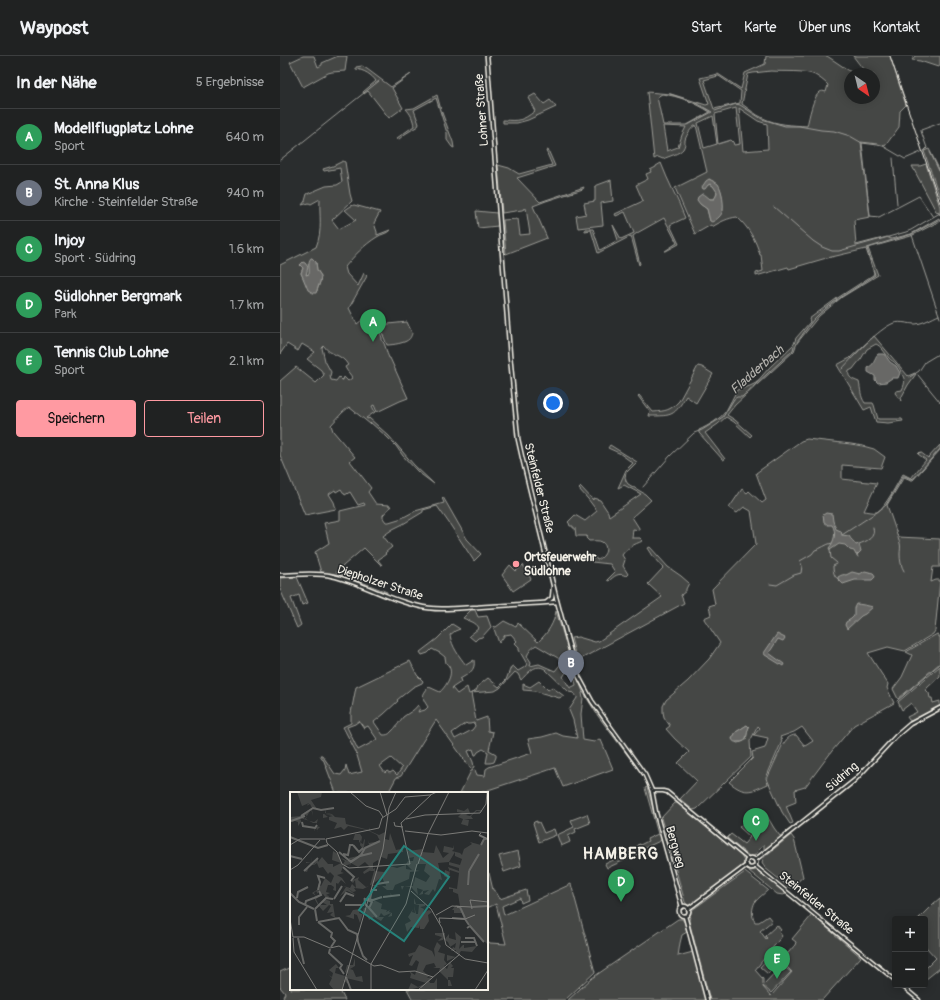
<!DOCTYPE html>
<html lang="de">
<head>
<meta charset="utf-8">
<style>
  body { margin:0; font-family:Pangolin,sans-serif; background:#282a2a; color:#f1f3f6 }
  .controls { position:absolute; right:12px; bottom:12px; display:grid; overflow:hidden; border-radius:4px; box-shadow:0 2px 10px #0003 }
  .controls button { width:36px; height:36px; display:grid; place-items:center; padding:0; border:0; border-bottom:1px solid #3d3f40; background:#202222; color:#f1f3f6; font:20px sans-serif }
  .compass { position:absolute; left:564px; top:12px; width:36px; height:36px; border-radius:50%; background:#202222; box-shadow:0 2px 10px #0003; rotate:145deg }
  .you { position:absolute; left:273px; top:347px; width:14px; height:14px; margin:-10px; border:3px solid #fff; border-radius:50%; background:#1a73e8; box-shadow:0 0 0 6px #1a73e833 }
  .badge { display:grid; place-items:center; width:26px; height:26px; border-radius:50%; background:#ff9aa2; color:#fff; font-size:13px; font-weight:700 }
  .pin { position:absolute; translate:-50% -33px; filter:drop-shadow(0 1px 2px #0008) }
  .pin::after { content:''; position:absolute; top:21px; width:14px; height:12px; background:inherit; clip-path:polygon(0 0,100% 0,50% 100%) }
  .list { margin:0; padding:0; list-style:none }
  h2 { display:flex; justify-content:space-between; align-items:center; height:52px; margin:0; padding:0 16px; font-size:17px }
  h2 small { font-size:13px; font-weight:400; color:#a2a4a5 }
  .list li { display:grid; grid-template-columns:26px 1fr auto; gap:12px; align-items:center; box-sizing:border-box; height:56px; padding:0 16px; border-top:1px solid #3d3f40 }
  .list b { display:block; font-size:15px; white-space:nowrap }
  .list p { margin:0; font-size:13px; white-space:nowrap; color:#a2a4a5 }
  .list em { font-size:13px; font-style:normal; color:#a2a4a5 }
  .actions { display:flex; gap:8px; padding:12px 16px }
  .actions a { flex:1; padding:9px 0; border:1px solid #ff9aa2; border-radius:4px; text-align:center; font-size:14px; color:#ff9aa2 }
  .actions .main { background:#ff9aa2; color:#111 }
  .map { position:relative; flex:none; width:660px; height:944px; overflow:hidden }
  header { display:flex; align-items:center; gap:24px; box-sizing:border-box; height:56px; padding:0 20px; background:#202222; border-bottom:1px solid #3d3f40 }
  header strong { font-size:19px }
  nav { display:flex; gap:22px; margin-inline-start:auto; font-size:14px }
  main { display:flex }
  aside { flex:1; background:#202222 }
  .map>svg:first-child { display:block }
</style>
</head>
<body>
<header>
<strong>Waypost</strong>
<nav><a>Start</a><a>Karte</a><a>Über uns</a><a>Kontakt</a></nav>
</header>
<main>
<aside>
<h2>In der Nähe<small>5 Ergebnisse</small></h2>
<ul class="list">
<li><span class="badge" style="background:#2e9e5b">A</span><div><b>Modellflugplatz Lohne</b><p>Sport</p></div><em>640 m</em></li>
<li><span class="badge" style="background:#6b7280">B</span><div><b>St. Anna Klus</b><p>Kirche · Steinfelder Straße</p></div><em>940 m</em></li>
<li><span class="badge" style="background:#2e9e5b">C</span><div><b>Injoy</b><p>Sport · Südring</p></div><em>1.6 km</em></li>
<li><span class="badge" style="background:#2e9e5b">D</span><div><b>Südlohner Bergmark</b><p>Park</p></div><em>1.7 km</em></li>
<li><span class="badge" style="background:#2e9e5b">E</span><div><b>Tennis Club Lohne</b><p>Sport</p></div><em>2.1 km</em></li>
</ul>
<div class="actions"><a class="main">Speichern</a><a>Teilen</a></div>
</aside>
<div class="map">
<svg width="660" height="944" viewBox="0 0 660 944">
  <rect width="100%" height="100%" fill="#2a2d2e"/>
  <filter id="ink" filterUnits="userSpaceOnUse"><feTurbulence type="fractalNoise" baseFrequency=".025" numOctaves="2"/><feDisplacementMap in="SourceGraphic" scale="8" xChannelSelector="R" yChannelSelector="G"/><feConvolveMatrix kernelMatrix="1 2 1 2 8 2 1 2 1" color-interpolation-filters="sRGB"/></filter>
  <g filter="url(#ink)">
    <g fill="#444645" stroke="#9c9c96" fill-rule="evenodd">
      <path d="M 23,0 L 34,0 L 38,11 L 42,9 L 42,7 L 58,0 L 67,0 L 65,15 L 52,16 L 48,17 L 23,31 L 10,6 Z"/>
      <path d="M 486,0 L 547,0 L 574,18 L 570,18 L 570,42 L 594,42 L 594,18 L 580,18 L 583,13 L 573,0 L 610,0 L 626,49 L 620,55 L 619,71 L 605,90 L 598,88 L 581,86 L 590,161 L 574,164 L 576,189 L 607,181 L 611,183 L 631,178 L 659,162 L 660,165 L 631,180 L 588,192 L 598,219 L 562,241 L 539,260 L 517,287 L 514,295 L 455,349 L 447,359 L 455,364 L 472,379 L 470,381 L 454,366 L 446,361 L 438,368 L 425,377 L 445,403 L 443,404 L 419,377 L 419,374 C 428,370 440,363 446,355 C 450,348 453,341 457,334 L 470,330 L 476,327 L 489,312 L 514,288 L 516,282 L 530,266 L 529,263 L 556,243 L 593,219 L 594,217 L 586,193 L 543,203 L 509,213 L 508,211 L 476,220 L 476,217 L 483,215 L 481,199 L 480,199 C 476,184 468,171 457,161 C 448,162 440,166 432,171 L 431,169 L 415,178 L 395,132 L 427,116 L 416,69 C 411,72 407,78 405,84 C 405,87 405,90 403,93 C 399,98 389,100 383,103 L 378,101 L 374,103 L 367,36 L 391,38 L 426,49 L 429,48 L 420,22 L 438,18 L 461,33 L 465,17 L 485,8 ZM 491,15 C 504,16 525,14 535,19 C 540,22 544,25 548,29 L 546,36 C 543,35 542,35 540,36 C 533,40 529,62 527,70 C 512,69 497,69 483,62 C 476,59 469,53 462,48 L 468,18 L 473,17 ZM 438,20 L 439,20 L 461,35 L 460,47 L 434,53 L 424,24 ZM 382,38 C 399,40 416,47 430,56 L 407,69 L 383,69 L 377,41 ZM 456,52 L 460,88 L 454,89 L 453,86 L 451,84 L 438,88 L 435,58 ZM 459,52 L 478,65 L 487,68 L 488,93 L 463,95 ZM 433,60 L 437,88 L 424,92 L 418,67 ZM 383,70 L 406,71 L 402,79 L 398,91 L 387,95 ZM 429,123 C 444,130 442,141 443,155 L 430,165 L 427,153 L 420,148 L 430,143 L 434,143 C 439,138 437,131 430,128 L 428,129 Z"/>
      <path d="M 635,0 L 660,0 L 660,10 L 658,11 L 640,5 L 632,4 Z"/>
      <path d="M 82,10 L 87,13 L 111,31 L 131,18 L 112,32 L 123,52 L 109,62 L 88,35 L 84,38 L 83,36 L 96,25 C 92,19 84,14 76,13 L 76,11 Z"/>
      <path d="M 255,38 L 264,48 L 270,44 L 276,51 L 248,64 L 237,67 L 223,67 L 223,64 C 239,65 242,65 255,55 L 248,42 Z"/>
      <path d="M 157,39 L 161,54 L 173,86 L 174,92 L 172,91 L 167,84 L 167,77 L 156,42 L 134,54 L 139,68 L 138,70 L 125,78 L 118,84 L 117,82 L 134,70 C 133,63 131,58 126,53 L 134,52 Z"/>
      <path d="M 649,93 L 660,115 L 660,142 L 644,95 Z"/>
      <path d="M 268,94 L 275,110 L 237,122 L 260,146 L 304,131 L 303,133 L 266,145 L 253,150 L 267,182 L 226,198 L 223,164 L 238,163 L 240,179 L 250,178 L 246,152 L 242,154 L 222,157 L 218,109 L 229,112 L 239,118 L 272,109 L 266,95 Z"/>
      <path d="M 63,105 L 65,106 L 70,138 L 72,145 L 52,164 L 59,173 L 76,164 L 65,154 L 71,150 L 74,149 L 100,156 L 94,167 L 97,176 L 97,179 L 110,174 C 107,178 101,178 97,181 C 84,189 74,200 65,211 L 67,218 L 78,230 L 84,217 L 87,220 L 69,252 L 77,268 L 91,257 L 93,257 L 102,282 L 102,284 C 106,289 106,296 109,302 L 110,302 L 128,342 L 120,345 L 97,356 L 94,349 L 92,350 L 95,356 L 86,362 L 88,363 L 89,362 L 109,380 L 134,409 L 154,428 L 138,416 L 123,400 L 116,390 L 106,380 L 91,367 L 90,368 L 69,351 L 62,357 L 51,369 L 53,375 L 75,401 L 70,405 L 91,432 L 88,436 L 96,448 L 109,449 L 109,450 L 111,450 L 103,459 L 103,462 L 106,466 L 109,466 L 122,462 L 135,455 L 164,447 L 162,442 L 163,441 L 187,483 L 201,498 L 194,505 L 169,467 L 157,450 L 143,454 L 143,456 L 123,468 L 113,473 L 103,480 L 112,491 L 105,497 L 106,498 L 98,504 L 102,509 L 101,509 L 84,492 L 56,516 L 107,536 L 107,537 C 88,530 60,516 41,516 L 35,496 L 49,487 L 44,467 L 60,464 L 60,455 L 85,449 L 84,447 L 78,449 L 70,436 L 65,439 L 61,433 L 56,436 L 55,434 L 49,438 L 54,446 L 56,453 L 25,459 L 0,399 L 0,325 L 16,311 L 36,327 L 44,319 L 41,314 L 27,303 L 35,296 L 22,288 L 18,295 L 7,288 L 0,298 L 0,209 L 36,191 C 43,174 39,159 40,143 L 31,148 L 29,147 L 22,149 L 25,145 L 27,138 L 46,130 L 57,129 L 62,126 L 60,112 L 44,115 L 43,113 L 53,110 ZM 36,206 L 37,214 L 41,220 L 40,226 L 37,235 L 27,230 L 21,217 L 25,207 L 26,219 L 29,218 L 30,212 L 28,208 ZM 44,290 C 50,300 61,297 68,309 L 65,311 C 67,316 71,318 72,322 L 68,325 L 64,321 L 63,324 L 62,324 L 59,321 L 56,325 L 51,324 L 50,320 L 51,316 L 45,305 L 42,292 Z"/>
      <path d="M 381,107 C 388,126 398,143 405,162 L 390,169 L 399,188 L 386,195 L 385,195 L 397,187 L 384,162 L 357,177 L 353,180 L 360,208 L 359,209 L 351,180 L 318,197 L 311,174 L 305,175 L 305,173 L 313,173 L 320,194 L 338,184 L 333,169 L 341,183 L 354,177 L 345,156 L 336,160 L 335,158 L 363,145 L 356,129 L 368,123 L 366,118 L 371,116 L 370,114 L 376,111 L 376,110 Z"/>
      <path d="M 646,108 L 660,151 L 660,159 L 658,156 L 657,157 L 632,110 L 640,110 Z"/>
      <path d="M 331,124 L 333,145 L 321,147 L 323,169 L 298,172 L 296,160 L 306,158 L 304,147 L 315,145 L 315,130 Z"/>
      <path d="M 196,155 L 217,157 L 218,170 L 198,172 Z"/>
      <path d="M 127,266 L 132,277 C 132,278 130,283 129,283 C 126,287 112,289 107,289 L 99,269 Z"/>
      <path d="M 594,280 L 628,320 L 635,317 L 636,318 L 628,329 L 621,342 L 622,345 L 620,343 L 615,337 L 616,335 L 622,334 C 626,325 625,324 621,316 C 620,313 618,310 616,308 C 614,305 611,305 609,302 C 605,297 601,290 596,288 L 587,293 L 581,303 L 576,309 L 573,313 L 569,315 C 567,322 574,324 579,326 C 581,334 580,340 585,347 L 593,347 L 594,349 L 598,363 L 622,363 L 623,365 L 608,367 L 596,366 L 591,351 L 584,354 L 557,309 L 570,302 Z"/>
      <path d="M 418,310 L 422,311 L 433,318 L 416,347 L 406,340 C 394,360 393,360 369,360 L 370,356 L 358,340 L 359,339 L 373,356 C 385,355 390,355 399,345 Z"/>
      <path d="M 527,383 L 571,388 L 583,390 L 594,393 L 605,401 L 601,412 L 562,409 L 562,423 L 597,427 L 584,455 C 587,455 593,457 597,456 C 604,453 618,426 623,418 L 631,422 L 646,404 L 638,398 L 640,396 L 648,402 L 660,389 L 660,394 L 633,424 L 631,424 L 624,421 L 607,449 L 618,481 L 660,483 L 660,511 L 653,511 L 651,526 L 656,524 L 660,524 L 655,575 L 653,578 L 625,595 L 608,591 L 588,597 L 608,628 L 607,632 L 614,647 L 574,669 L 552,695 L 525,731 L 515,734 L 516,746 L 506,750 L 513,767 L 510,768 L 502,756 L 487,723 L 502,690 C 506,684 509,679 516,679 L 525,690 L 533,685 L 522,671 L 514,676 L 500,681 L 502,685 L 486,722 L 488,728 C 470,736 465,739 449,726 L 473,702 L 472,696 L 485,692 L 488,682 L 474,679 L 480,672 L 478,670 L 470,685 L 471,701 L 417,753 L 413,754 L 400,743 L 417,725 L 398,707 L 409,696 L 395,683 L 386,673 L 390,670 L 384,661 L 383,656 L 383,650 L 386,644 L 408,625 L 429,603 L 440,587 L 424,563 L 424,562 L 431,559 L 429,550 L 435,548 L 432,533 L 476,488 L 471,455 L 464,451 L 457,457 L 449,452 L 462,433 L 467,437 L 469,435 L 482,447 L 486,444 L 476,417 L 521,385 ZM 467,669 L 469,671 C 464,681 471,685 457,687 L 452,683 L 456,676 Z"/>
      <path d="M 330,389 L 357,406 L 346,417 L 345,421 L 346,425 L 348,428 L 365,438 L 371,444 L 352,461 L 359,472 L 359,474 L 353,473 L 352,482 L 360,482 L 363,485 C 354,488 347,492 342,499 L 345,504 L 343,510 L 348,518 L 346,520 C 339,516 334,520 329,525 L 327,524 L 335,516 L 330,508 L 312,506 L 314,500 L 317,504 C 324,502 330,492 322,486 C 319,484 313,485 309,485 L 306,482 L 307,480 L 296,480 L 295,472 L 293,472 L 293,470 L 290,470 L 289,467 L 288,466 L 295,459 L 305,465 L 317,455 L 308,443 L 299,433 L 301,431 L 313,444 L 313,442 L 320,444 L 328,456 L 329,460 L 361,438 L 344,429 L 338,432 L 346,414 L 353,407 L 339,397 L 328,392 Z"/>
      <path d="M 370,491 L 388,511 L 401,520 L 409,527 L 406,533 L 406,535 L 401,539 L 404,547 L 297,605 L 291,582 L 298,581 L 315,586 L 319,585 L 382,541 L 368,528 L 383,512 L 375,503 L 368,492 Z"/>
      <path d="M 230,509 L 236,515 L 243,509 L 251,523 L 233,535 L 222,519 Z"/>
      <path d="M 17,521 L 28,547 L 22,549 L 19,539 L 11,542 L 21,569 L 17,572 L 0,533 L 0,522 Z"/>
      <path d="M 191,554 L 195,554 L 198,561 L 207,560 L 211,571 L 202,581 L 198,582 L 195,585 L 189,580 L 199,572 C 196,566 189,565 183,562 Z"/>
      <path d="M 276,555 L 292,607 L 283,621 L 290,632 L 296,629 L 292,612 L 293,610 L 303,636 C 310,642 314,651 319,659 C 334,678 349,697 362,717 L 361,717 L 318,660 L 303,636 L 302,637 L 303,642 L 301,658 L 303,684 L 314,686 L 319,683 L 321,684 L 333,713 L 283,731 L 275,712 L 202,736 L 202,737 L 180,737 L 191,715 L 195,714 L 197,719 L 205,720 L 206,713 L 209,711 L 252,697 L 248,683 L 262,681 L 276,677 L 283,680 L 297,682 L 293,664 L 289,654 L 297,642 L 297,641 L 294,637 L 289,636 L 265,613 C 255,607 248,617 241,624 L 238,618 L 235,616 L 220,632 L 215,635 L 191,637 L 196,665 L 207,661 L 208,675 L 213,676 L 209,694 L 216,698 L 216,701 L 214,706 L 210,707 L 206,707 L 208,696 L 203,693 L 198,696 L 196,699 L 195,699 L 193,693 L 188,695 L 193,706 L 194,711 L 191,713 L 156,664 L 121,720 L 116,722 L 108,737 L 56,737 L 44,705 L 40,699 L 42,699 L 55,718 L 61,719 L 65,714 L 66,709 L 69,719 L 82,716 L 76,696 L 63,671 L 71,667 L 71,657 L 76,631 L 130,605 L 137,619 L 143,625 L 142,627 L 133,631 L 117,644 L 118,645 L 104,658 L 94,666 L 103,679 C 106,679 109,679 111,676 C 116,672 119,666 123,661 C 128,657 134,655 138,649 L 140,652 L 138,656 L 145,654 L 148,651 C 142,642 141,639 149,631 L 160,636 C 167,629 176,615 166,607 L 165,601 L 160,597 L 152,593 L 148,597 L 142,599 L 140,596 L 157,583 L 172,568 L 180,573 L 175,575 L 170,579 C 172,591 179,600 186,609 L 194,604 C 196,615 188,618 180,623 L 181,626 L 172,632 L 177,638 L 187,631 L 189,638 L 196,635 L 198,630 L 208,622 L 219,631 L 226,624 L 231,611 L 233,610 L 238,615 L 245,611 L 247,608 L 239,594 L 239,591 L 235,587 L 237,585 L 231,578 L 225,579 L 219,587 L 213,570 L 216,571 L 224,565 L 236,571 L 238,567 L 258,586 C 268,577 274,567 276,555 ZM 256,589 L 283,605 L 275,615 L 259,608 L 250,610 L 251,606 L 247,600 C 249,595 252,592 256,589 ZM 79,665 L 84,672 L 88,670 L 97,683 L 93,686 L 78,694 L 67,671 L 75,668 ZM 186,667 L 187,668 L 190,668 L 194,667 L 195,670 L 192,674 L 175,683 L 172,677 ZM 111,702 L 122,712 L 117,719 L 113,715 L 110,717 L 107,715 L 105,717 L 100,710 Z"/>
      <path d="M 657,578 L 660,582 L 660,607 L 618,643 L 613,633 L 622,621 L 632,599 L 626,596 Z"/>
      <path d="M 660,610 L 660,620 L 647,632 L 646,634 L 649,637 L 650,642 L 652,642 L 653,647 L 660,645 L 660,650 L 631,665 L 629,664 L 627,661 L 637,656 L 631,647 L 622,654 L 618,646 Z"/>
      <path d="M 259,625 L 268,634 L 272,631 L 284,640 L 279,642 L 276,641 L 255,635 L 243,634 L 243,628 L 250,631 Z"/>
      <path d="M 367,731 L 382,784 L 358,795 L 358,798 L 327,812 L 325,808 L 358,792 L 357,789 L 360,788 L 360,789 L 368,785 L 367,783 L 378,778 L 365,732 Z"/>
      <path d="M 395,747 L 398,747 L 461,800 L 464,805 L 464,808 L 452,818 L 410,849 L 407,849 L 405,846 L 381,762 Z"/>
      <path d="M 484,755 L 494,772 L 500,780 L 510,773 L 510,774 L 484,794 L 484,788 L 474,800 L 469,800 L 447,782 L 451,778 L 464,788 L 470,781 L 459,771 L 473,760 L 475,761 Z"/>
      <path d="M 307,758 L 310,767 L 295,773 L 296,776 L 288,780 L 290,786 L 281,790 L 277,779 L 294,771 L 291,764 Z"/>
      <path d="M 257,765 L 257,767 L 259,766 L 264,777 L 274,773 L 276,779 L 259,786 L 253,767 L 254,766 Z"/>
      <path d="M 511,779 L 514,783 L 523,821 L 510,832 L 485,812 L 482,806 L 484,801 Z"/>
      <path d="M 238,795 L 241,810 L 224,816 L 219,800 Z"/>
      <path d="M 477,814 L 506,836 L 506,838 L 503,839 L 497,838 L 469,815 Z"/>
      <path d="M 465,816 L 488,834 C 484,838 478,842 475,846 C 472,852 471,860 475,866 L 479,866 L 488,860 L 492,865 L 480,875 L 486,883 L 487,882 L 485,880 L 497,869 L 501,874 L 499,876 L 502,880 L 475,914 L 483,923 L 483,929 L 502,909 L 511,916 L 491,937 L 483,930 L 483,931 L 491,940 L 512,916 L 501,905 L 515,889 L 516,886 L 512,883 L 532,859 L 581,901 L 542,944 L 430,944 L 409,865 L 410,860 L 412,854 Z"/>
      <path d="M 209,817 L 213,834 L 216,836 L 220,843 L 246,834 L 248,844 L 241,847 L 240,842 L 222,850 L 224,859 L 291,828 L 315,916 L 285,944 L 133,944 L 127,933 L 207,933 L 207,884 L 210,887 L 226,888 L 216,848 L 207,852 L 207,818 Z"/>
      <path d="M 660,842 L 660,912 L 645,924 L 645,913 L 656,902 L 645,890 L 645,863 L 638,863 L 653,848 Z"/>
      <path d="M 398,863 L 402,863 L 405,867 L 407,876 L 402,879 L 400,887 L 398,900 L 413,896 L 426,944 L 288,944 L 312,922 Z"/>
      <path d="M 491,899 L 498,906 L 488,918 L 480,911 Z"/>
      <path d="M 11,911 L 11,933 L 59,933 L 65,944 L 5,944 L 3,941 L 5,937 L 0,931 L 0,916 Z"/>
    </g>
    <g fill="#676866" stroke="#9f9f9a">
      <path d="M 429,123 C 432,125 436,126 438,128 C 442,133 445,152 442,157 C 440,161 436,164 432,166 L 430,165 L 427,153 L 420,148 L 417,144 L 418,141 L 422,138 L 424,138 L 430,143 L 434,143 L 436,140 L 437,136 L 433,130 L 430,128 L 428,129 L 425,133 L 423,133 L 422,131 L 426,125 Z"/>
      <path d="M 31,202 L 32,202 L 36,206 L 37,214 L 41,220 L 40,226 L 36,237 L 33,237 L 28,234 L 21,217 L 23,212 L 20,209 L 23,206 L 25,207 L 28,211 L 26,219 L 29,218 C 30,211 27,207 31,202 Z"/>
      <path d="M 598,298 L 603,298 L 605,299 L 610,306 L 616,310 L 620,317 L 618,322 L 612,322 L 606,326 L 598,327 L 595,324 L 595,320 L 588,316 L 588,312 C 597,306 593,303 598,298 Z"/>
      <path d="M 546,457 L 552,458 L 553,465 L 556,473 L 561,475 L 562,479 L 569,480 C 571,484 574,485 576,489 L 579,488 L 581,495 L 577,499 L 576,499 L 574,495 L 570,494 L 565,489 L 559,488 L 550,494 L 549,492 C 554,486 557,476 552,469 L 548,469 L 544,466 L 543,459 Z"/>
      <path d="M 572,516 L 580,518 L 585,515 L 593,517 L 594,518 L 595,521 L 592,524 L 575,524 L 563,528 L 558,523 L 558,521 C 561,519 564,518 566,519 Z"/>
      <path d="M 576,548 C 580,548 589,550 593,551 L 585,558 L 581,560 L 567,573 L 565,569 L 566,566 L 571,563 L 574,560 L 574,552 Z"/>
      <path d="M 497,578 L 505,582 L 503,585 L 498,583 L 489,597 L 504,608 L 503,610 L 485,599 L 484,597 Z"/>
      <path d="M 467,669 L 469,671 C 466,678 468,687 458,686 C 453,686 454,686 452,683 L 456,676 Z"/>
    </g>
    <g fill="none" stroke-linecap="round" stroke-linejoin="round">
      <g stroke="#9f9f9a" stroke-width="1">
        <path d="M 390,38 L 418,48 L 432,56 L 408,69"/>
        <path d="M 435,55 L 456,48 L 460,49 L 482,63 L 505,70 L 519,70 L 541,74 L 554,75 L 570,80 L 582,87"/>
        <path d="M 644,95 L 647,92 L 641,75 L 641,74 L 660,67"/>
        <path d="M 641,96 L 625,103 L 603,90 L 598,89 L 582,87 L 590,160 L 599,161 L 639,140 L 653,161 L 660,157"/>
        <path d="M 650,96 L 660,117"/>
        <path d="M 613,102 L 617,148"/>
        <path d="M 0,104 L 99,25"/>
        <path d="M 494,151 L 533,185 L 542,191 L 552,195 L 559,195 L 626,176 L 631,174 L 653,161"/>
        <path d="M 632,179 L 660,262"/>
        <path d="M 517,286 C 524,277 530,266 538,259 C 556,243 576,232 595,219 L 587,192 L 632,178 L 658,164"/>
        <path d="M 562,313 C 574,300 598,273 614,267 C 621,265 629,268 636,268 C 644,267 652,262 659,259"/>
        <path d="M 638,319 L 660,346"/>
        <path d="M 630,321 L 639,315 L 645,306 L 660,297"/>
        <path d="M 363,431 L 390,400 L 414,377 L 422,374 L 443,361 L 454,343 L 457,341 L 462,341 L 513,294 L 514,290"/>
        <path d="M 562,479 L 597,456 L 601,453 L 606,449 L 623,420 L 625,420 L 631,423 L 634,422 L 660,393"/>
        <path d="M 618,481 C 618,483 619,485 620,487 C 621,491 620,495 620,498 C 620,504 621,510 624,515"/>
        <path d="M 579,488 C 587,485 596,482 593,471"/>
        <path d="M 550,494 L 551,502 L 557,507"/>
        <path d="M 577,499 L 578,501"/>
        <path d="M 557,508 L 553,510 C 553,515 554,521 558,523"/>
        <path d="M 490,528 L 497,529 L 514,519 L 521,517 L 522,510 L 520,505 L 532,498 L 535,494 C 541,493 546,488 552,487"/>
        <path d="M 658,578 L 660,581"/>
        <path d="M 617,645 L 660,608"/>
      </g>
      <defs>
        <g id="tertiary">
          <path d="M 372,735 L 383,735 L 387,736 L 468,803"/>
          <path d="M 475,810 L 615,924"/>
          <path d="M 621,929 L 639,944"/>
        </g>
        <g id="secondary">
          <path d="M 207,0 L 230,300 L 238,383 L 242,401 L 276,541 L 294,608 L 299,621 L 312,645 L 365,719 L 372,735 L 376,757 L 402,851"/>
          <path d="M 0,519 C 17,519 35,516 52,520 C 81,526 108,544 138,550 C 157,555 178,552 198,551 C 225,549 251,548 277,546"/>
          <path d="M 267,546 L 272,542 L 273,532"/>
          <circle cx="471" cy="807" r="5"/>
          <path d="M 475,804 L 575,724 L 616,680 L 630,668 L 660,652"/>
          <circle cx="404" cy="855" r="5"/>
          <path d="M 408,853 L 467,809"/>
          <path d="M 405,860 L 427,944"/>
        </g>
      </defs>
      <use href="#tertiary" stroke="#f4f1e8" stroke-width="5"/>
      <use href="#secondary" stroke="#f4f1e8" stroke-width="5.5"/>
      <use href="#tertiary" stroke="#2a2d2e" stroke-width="2"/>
      <use href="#secondary" stroke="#2a2d2e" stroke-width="2.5"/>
      <path stroke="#f4f1e8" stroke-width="1" d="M 610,0 L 660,147"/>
    </g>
  </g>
  <circle fill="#ff9aa2" stroke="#2a2d2e" stroke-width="1.5" cx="236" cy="508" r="4"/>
  <g text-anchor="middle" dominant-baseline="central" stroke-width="3" stroke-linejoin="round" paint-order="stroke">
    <g font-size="12" fill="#f4f1e8" stroke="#2a2d2e">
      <text transform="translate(202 54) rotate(-94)">Lohner Straße</text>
      <text transform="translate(259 432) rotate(76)">Steinfelder Straße</text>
      <text transform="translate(100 527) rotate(18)">Diepholzer Straße</text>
      <text transform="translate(562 721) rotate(-41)">Südring</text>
      <text transform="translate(395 791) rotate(74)">Bergweg</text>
      <text transform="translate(536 847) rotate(39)">Steinfelder Straße</text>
    </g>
    <g font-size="12" font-weight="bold" fill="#f4f1e8" stroke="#2a2d2e" text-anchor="start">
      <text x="244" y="501">Ortsfeuerwehr<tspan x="244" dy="14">Südlohne</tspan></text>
    </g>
    <g font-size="13" font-style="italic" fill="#b5b3ae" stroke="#2a2d2e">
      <text transform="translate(477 314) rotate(-41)">Fladderbach</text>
    </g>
    <g font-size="16" font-weight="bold" letter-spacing="1" fill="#f4f1e8" stroke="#2a2d2e">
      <text x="341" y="798">HAMBERG</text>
    </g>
  </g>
  <g transform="translate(10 736)">
    <rect width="198" height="198" fill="#2a2d2e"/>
    <path d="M 7,0 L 32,0 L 31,5 L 21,8 L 27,17 L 22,17 L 22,18 L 23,24 L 21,17 L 17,24 L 14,22 L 12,24 L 15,27 L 17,24 L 16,27 L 23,31 L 28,27 L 26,34 L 30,35 L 27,38 L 28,42 L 26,35 L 25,38 L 24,39 L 25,36 L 13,34 L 11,30 L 8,34 L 8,30 L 5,29 L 1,30 L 0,37 L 0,25 L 11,24 L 12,22 L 22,16 L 20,12 L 16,14 L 19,11 L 12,14 ZM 10,26 L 27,31 L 26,35 L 13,34 ZM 178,16 L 180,21 L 176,23 L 180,24 L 186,18 L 192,18 L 192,20 L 187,19 L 181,24 L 183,27 L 174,27 L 179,28 L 178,34 L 171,32 L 173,27 L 168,25 L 172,21 L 167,20 L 167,17 L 174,19 ZM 35,17 L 36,21 L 42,22 L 45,25 L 55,26 L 56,32 L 79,38 L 79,35 L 80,39 L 89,43 L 95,40 L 95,47 L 99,48 L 100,41 L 106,58 L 116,56 L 113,57 L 113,60 L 98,62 L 97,67 L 91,65 L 89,74 L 88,68 L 83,71 L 83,77 L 74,82 L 73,80 L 80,75 L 75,70 L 68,75 L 61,71 L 59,76 L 60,72 L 55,74 L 53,72 L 55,69 L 52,67 L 51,66 L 58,69 L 59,66 L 68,64 L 73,57 L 70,53 L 71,48 L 69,51 L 69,48 L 63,48 L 65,42 L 70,42 L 72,45 L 71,51 L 73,52 L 74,48 L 75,47 L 74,55 L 79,53 L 78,48 L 79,51 L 90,49 L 87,43 L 77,38 L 58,34 L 54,38 L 51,35 L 44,37 L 47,31 L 39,28 L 39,25 L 43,24 L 34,22 L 38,25 L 33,26 L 33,22 L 43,23 L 35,21 ZM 194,47 L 198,47 L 198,153 L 180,134 L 172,121 L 164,121 L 164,118 L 162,118 L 166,113 L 170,114 L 168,102 L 163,100 L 163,97 L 159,97 L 159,95 L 167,97 L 169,81 L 160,78 L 159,87 L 154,84 L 155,78 L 160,80 L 158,75 L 169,79 L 169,76 L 159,73 L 159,70 L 170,73 L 172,67 L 165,64 L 165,60 L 159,70 L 148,71 L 152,88 L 149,87 L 145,100 L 143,97 L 139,103 L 134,102 L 139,98 L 133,99 L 133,102 L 129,103 L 133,98 L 127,96 L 128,103 L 121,95 L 114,94 L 112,98 L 111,94 L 123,94 L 124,83 L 124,91 L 125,85 L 136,90 L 140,84 L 134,79 L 136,72 L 128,72 L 125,78 L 130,79 L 120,80 L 119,87 L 105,93 L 103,98 L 97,98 L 92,94 L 96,94 L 95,90 L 89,92 L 87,92 L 94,90 L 92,85 L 81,93 L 86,93 L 89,95 L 80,93 L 84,79 L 79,79 L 85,76 L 85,79 L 94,80 L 100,74 L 107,76 L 116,73 L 116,77 L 122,78 L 116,72 L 118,69 L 123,69 L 124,65 L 119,66 L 118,59 L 133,57 L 132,60 L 144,61 L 146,53 L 153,66 L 159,61 L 153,60 L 154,54 L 163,56 L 163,53 L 164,57 L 162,59 L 170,61 L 172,63 L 174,57 L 182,52 L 180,50 L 191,53 ZM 43,59 L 48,62 L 53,74 L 51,80 L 54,81 L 47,83 L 52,86 L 56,92 L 51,88 L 48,92 L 60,96 L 62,92 L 66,96 L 65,88 L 63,91 L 61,89 L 69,85 L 68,88 L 76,95 L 79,94 L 73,97 L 74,101 L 73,97 L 64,96 L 66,99 L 63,100 L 56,95 L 66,103 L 57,99 L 50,104 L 56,95 L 46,91 L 46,99 L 43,98 L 44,95 L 41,93 L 38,93 L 36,100 L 40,101 L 36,103 L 39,104 L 38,106 L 45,108 L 43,108 L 36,106 L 33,102 L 26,107 L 29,113 L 37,113 L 32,110 L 34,107 L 40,109 L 40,112 L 43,112 L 45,125 L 48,126 L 45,126 L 40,123 L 43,120 L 37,121 L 41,114 L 39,113 L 33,119 L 28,113 L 24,106 L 31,103 L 28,98 L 28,102 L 26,99 L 24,101 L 26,104 L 22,101 L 30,96 L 28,94 L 30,89 L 28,84 L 31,91 L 29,93 L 31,94 L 35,86 L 41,91 L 44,84 L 40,80 L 38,82 L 33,75 L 29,76 L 27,71 L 24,73 L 20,72 L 17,80 L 14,79 L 19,75 L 21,70 L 16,71 L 16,70 L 21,70 L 22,64 L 21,72 L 24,72 L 28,66 L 28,70 L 32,65 L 38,72 L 43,72 L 43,75 L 51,71 L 42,68 ZM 100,101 L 103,104 L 103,101 L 103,104 L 84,108 L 92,112 L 91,117 L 97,118 L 96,120 L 100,118 L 99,120 L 102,121 L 102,124 L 98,125 L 101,121 L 94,124 L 91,121 L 89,125 L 94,125 L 91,129 L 84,125 L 79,128 L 76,121 L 73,121 L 67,141 L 70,131 L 67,123 L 64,122 L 64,127 L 55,124 L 60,123 L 63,118 L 70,117 L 69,121 L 72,122 L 74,116 L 79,116 L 84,109 L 77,107 L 74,114 L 73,106 L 83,108 L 101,104 ZM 124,106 L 126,112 L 135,112 L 135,114 L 130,115 L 134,117 L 133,121 L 139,118 L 142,120 L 138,123 L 139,129 L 134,137 L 130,137 L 130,133 L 129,136 L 121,135 L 117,140 L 115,132 L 121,129 L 118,125 L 123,117 L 122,120 L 125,121 L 124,113 L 126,122 L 128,122 L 129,113 L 124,112 ZM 165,140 L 171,145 L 169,157 L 173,153 L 181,152 L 174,153 L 174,156 L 187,154 L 182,160 L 171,159 L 169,162 L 166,165 L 157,169 L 157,163 L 166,165 L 169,162 L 166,160 L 166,163 L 166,158 L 161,159 L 163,155 L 165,156 L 166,151 L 160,155 L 158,150 L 153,147 L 153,148 L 148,149 L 152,145 L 145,143 L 145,141 L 155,141 L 155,147 L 159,142 L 159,146 L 166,148 ZM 147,150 L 151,154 L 148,160 L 155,162 L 154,168 L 157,172 L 154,174 L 157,177 L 160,170 L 163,174 L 161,176 L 164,176 L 163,185 L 158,185 L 158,188 L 166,188 L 160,188 L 162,194 L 158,194 L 158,188 L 149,179 L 150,176 L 143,176 L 146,175 L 144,171 L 136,173 L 133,179 L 139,184 L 137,186 L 142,185 L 139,189 L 140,191 L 144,191 L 147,186 L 147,197 L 131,198 L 131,195 L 118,198 L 121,191 L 128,195 L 136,191 L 120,186 L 121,182 L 119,179 L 125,183 L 129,170 L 126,168 L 122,174 L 119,173 L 123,163 L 119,165 L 118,162 L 125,160 L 129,153 L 142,159 L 145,165 L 144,157 ZM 65,166 L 65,174 L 60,177 L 63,178 L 66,185 L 72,184 L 73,190 L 56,186 L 57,191 L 54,189 L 58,182 L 55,180 L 57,173 L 63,173 ZM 46,172 L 49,176 L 46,176 L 45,181 L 55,184 L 52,198 L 44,198 L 39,192 L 42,186 L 39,183 L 42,185 L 43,181 L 39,178 Z" fill="#444645" fill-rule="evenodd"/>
    <path fill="none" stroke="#676866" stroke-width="2" d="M 11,24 L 23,16 L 31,18 L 44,16M 1,29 L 15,24M 12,30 L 13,34 L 25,36 L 27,33M 189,43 L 197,47 L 194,47 L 191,53M 0,45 L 28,56 L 38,53M 63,53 L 69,60 L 73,56M 49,60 L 61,70 L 70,64 L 82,61M 53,62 L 58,63 L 60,53 L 63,53M 0,64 L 12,67M 60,70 L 71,63 L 75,56 L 90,49M 53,75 L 64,85 L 61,89M 14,79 L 28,66M 179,79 L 189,62M 87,92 L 99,90M 178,93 L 179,79M 28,98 L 30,90 L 28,84 L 35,86M 0,101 L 9,110 L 24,117M 93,105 L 110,103M 7,106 L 8,100 L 18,95M 24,106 L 31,103 L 29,99M 44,107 L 52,94M 77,107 L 83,108 L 92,105M 80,107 L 82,98 L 87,98M 50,110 L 56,101 L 64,104M 75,112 L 75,107 L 82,110 L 79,116 L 75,112M 15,113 L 16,109 L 24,106M 55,113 L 74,113M 167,115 L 170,115 L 175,126M 182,115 L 198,114M 79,116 L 87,125M 25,117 L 36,106 L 43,107M 25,117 L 27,129M 162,126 L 175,127 L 179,133M 28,130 L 49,126 L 58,138 L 67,142 L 68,150M 28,130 L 42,141 L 41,145 L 45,149 L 41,155M 9,133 L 9,125 L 17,115M 177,136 L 180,134 L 194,150M 8,146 L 14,172M 175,146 L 184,146 L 187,154M 68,150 L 73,164 L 77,168M 171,150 L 186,150M 40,157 L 39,161 L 52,173 L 50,176 L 54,182M 56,185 L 61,198"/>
    <path fill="none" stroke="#7b7b78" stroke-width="1" d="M 60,0 L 76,14 L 89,19 L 93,25M 90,0 L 97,23M 116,27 L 135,23 L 190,21 L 196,12 L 197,0M 104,30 L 105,34 L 113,35M 115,39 L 151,43 L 182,39 L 198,41M 191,41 L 189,43 L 198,47M 36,47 L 89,36 L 92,26 L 106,17 L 115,5 L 140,3 L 147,0M 36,47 L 37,51 L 47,60 L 52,72 L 59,76 L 120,72M 0,53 L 10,47 L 35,47M 120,72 L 111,31 L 141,3M 128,72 L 138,42 L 159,0M 0,78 L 8,73 L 30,48M 121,99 L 141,117 L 152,136 L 156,153 L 175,167 L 198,171M 182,117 L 180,108 L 198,110M 146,123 L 162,114 L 181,115M 0,127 L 3,145M 150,131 L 149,126 L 175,127 L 185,123M 3,145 L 14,145 L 40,156 L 49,154 L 84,174 L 91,173 L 109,180 L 125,179 L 143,185M 3,146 L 4,160 L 27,198M 52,198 L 93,57 L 99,16 L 106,0M 81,198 L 81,172 L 116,112 L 127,72M 128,198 L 170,162M 185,198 L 198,178"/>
    <path fill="#26827a" fill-opacity="0.15" stroke="#26827a" stroke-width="2" d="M 114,54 L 159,85 L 114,149 L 69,118 Z"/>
    <rect width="198" height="198" fill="none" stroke="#f4f1e8" stroke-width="2"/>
  </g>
</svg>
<div class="controls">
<button>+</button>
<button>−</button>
</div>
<svg class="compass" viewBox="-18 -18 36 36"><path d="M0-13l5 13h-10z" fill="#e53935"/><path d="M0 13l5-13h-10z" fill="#a2a4a5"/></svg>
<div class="you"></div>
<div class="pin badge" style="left:93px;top:286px;background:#2e9e5b">A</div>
<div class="pin badge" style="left:291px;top:627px;background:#6b7280">B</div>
<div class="pin badge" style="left:476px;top:785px;background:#2e9e5b">C</div>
<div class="pin badge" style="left:341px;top:846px;background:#2e9e5b">D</div>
<div class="pin badge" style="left:497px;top:923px;background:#2e9e5b">E</div>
</div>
</main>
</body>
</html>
